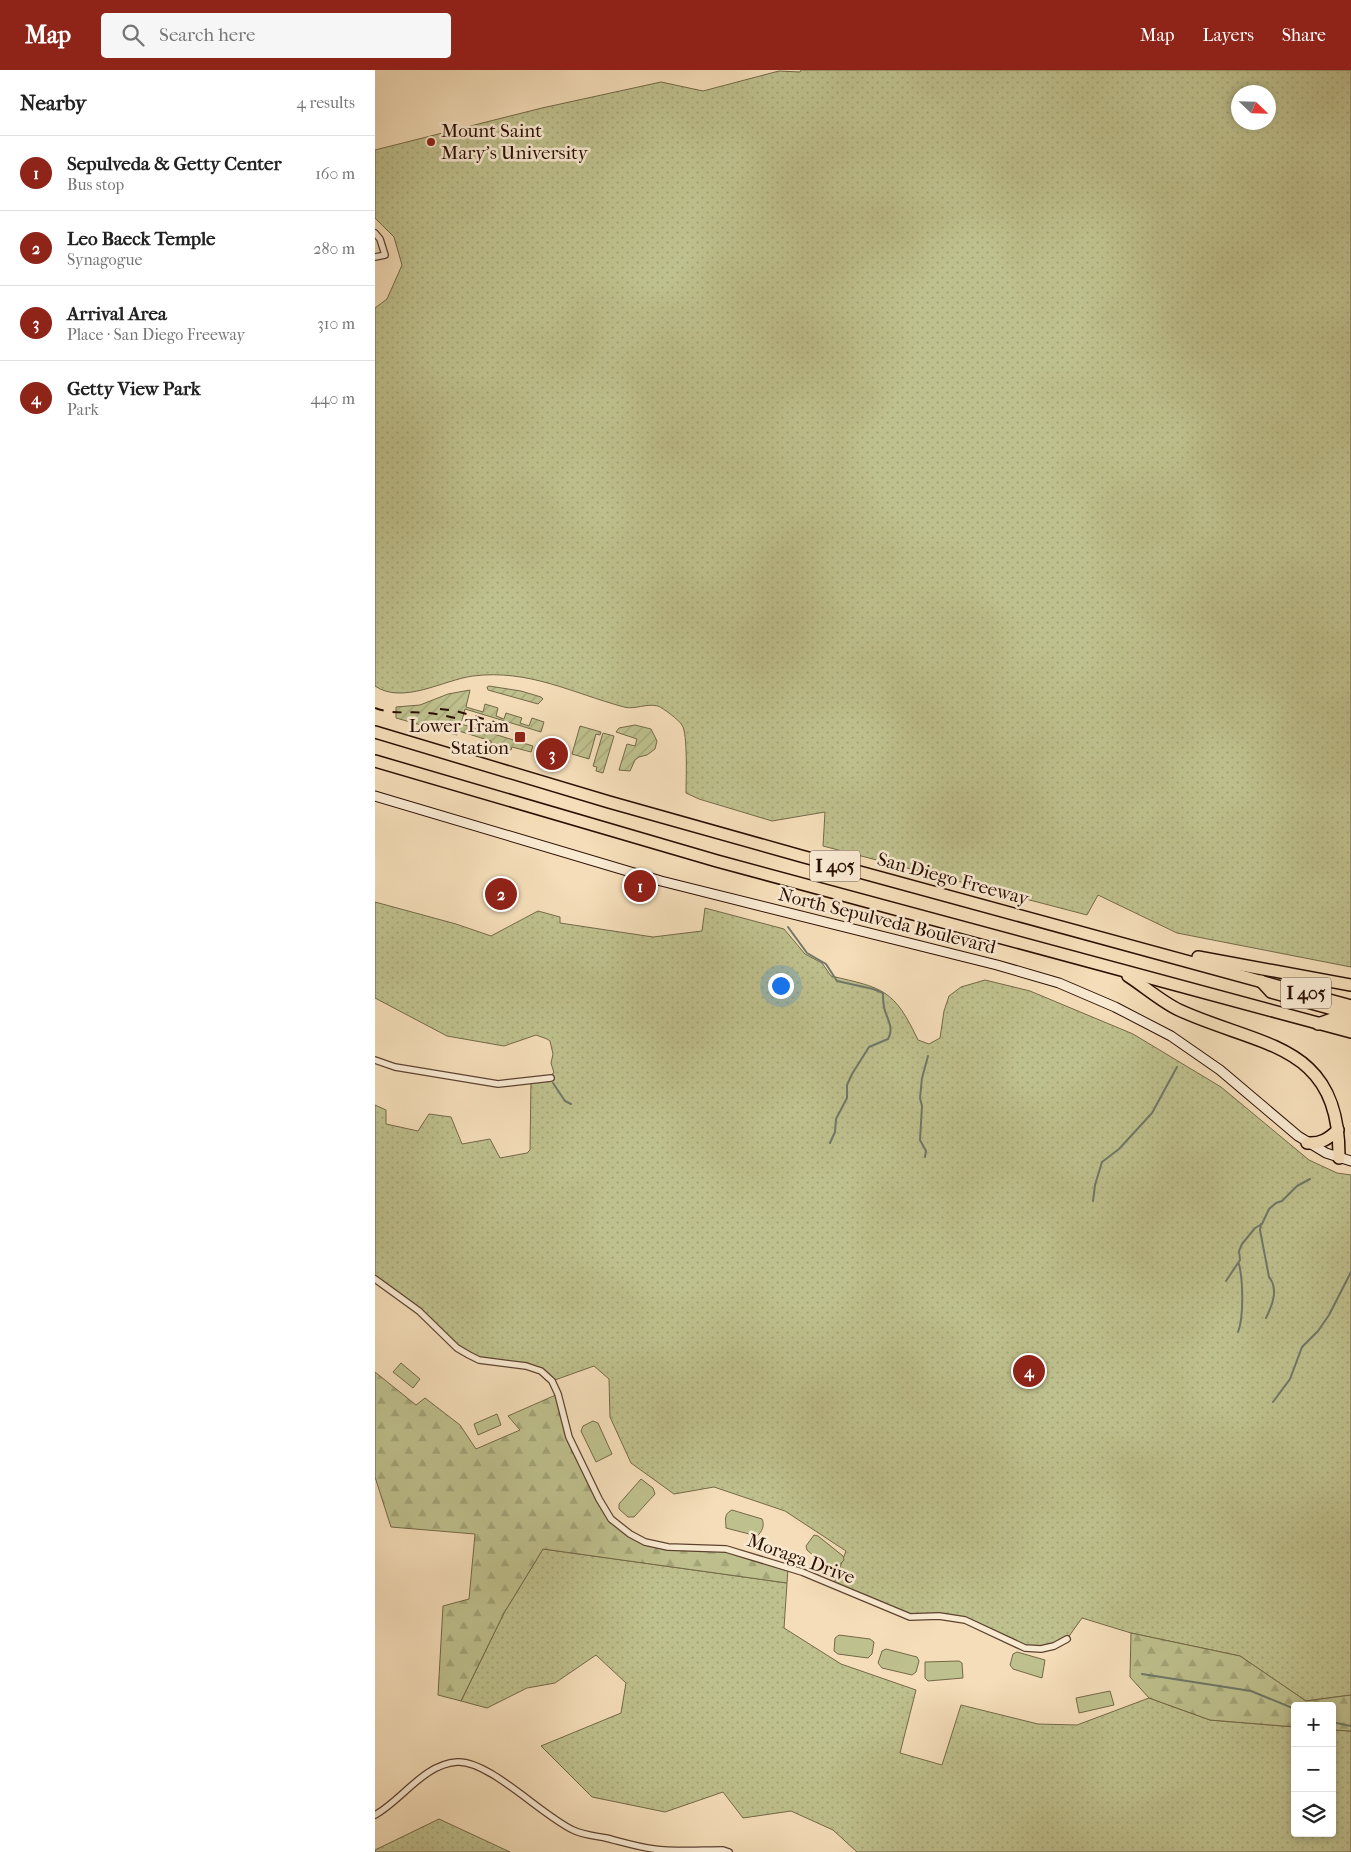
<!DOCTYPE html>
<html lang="en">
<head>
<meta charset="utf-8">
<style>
  body { margin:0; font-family:"IM FELL French Canon",serif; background:#f6f6f6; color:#222 }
  .controls { position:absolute; right:15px; bottom:15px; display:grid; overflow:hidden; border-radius:5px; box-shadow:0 2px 8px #0003 }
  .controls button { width:45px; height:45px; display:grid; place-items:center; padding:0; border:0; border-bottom:1px solid #e0e0e0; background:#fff; color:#222; font:25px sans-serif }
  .compass { position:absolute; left:856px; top:15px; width:45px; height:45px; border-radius:50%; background:#fff; box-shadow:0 2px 8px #0003; rotate:113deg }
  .you { position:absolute; left:405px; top:915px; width:18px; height:18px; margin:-12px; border:4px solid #fff; border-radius:50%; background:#1a73e8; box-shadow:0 0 0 8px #1a73e833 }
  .badge { display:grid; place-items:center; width:32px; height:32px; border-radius:50%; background:#8f2418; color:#fff; font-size:16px; font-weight:700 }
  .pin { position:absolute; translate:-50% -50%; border:2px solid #fff; box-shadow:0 1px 5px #0006 }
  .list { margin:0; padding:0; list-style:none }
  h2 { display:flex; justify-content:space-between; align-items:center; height:65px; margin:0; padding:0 20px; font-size:21px }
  h2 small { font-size:16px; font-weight:400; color:#767676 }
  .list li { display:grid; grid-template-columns:32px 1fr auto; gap:15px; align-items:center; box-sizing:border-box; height:75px; padding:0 20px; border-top:1px solid #e0e0e0 }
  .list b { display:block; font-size:19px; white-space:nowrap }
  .list p { margin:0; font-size:16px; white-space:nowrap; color:#767676 }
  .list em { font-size:16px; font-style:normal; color:#767676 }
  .icon { flex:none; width:28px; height:28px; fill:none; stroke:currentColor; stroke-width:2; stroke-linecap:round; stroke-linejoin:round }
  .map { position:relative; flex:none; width:976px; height:1782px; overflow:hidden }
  header { display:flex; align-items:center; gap:30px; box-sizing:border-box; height:70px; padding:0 25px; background:#8f2418; color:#fff }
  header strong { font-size:24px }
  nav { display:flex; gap:28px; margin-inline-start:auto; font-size:18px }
  .search { width:350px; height:45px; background:#f6f6f6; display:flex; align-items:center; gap:12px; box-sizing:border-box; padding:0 18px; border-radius:5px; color:#767676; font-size:19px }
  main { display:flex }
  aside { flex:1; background:#fff }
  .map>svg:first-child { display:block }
</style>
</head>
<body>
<header>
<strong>Map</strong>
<div class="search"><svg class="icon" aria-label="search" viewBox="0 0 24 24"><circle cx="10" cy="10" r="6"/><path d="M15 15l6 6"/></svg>Search here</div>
<nav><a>Map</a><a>Layers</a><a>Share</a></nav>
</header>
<main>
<aside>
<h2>Nearby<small>4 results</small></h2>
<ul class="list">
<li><span class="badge">1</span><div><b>Sepulveda &amp; Getty Center</b><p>Bus stop</p></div><em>160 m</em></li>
<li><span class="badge">2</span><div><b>Leo Baeck Temple</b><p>Synagogue</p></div><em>280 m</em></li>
<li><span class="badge">3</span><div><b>Arrival Area</b><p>Place · San Diego Freeway</p></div><em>310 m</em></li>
<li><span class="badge">4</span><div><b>Getty View Park</b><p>Park</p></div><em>440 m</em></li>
</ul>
</aside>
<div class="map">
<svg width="976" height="1782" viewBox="0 0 976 1782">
  <defs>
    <pattern id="grass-dots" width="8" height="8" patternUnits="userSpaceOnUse" patternTransform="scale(1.25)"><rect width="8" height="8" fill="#bec08d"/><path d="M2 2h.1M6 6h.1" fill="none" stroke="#a3a478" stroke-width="1.8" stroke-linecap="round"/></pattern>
    <pattern id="forest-firs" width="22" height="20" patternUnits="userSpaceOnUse" patternTransform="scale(1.25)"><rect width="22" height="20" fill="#bec08d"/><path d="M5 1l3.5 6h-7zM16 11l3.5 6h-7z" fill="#a3a478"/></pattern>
    <pattern id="garden-furrows" width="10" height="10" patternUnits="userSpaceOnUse" patternTransform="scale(1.25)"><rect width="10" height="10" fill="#bec08d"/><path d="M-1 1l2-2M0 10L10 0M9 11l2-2" fill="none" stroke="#a3a478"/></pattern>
  </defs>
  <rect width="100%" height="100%" fill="#f4ddb8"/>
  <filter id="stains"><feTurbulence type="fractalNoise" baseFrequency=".004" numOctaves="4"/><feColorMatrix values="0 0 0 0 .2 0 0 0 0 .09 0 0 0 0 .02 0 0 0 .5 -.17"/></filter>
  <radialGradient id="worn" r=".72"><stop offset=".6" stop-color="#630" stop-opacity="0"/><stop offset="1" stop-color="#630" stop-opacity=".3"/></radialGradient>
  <g fill="url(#grass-dots)" stroke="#746848" fill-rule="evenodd">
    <path d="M 426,0 L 976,0 L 976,897 L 802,863 L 723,825 L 712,845 L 448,776 L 450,742 L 397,751 L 324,729 L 311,723 C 311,710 313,664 307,655 C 304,650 288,638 283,636 C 271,633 260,640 249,637 C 197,623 154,599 98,606 C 68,610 28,635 0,616 L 0,238 L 12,229 L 27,195 L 19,167 L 0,148 L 0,80 L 167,38 L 286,12 L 328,21 L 404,1 L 425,2 ZM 864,22 L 894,22 L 894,52 L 864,52 Z"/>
    <path d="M 0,832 L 81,854 L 116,866 L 163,841 L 185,847 L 185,853 L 278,867 L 327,861 L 330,838 L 409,859 L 430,884 L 447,893 L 456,906 C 508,918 519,919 543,970 L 554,974 L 565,968 L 569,941 L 574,926 L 586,917 L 610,910 L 655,921 L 758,964 L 846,1017 L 934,1090 L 962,1103 L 976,1105 L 976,1625 L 931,1631 L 865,1586 L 756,1563 L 707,1548 L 692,1569 L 679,1576 L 650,1578 L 590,1550 L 535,1547 L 458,1516 L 471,1481 L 410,1441 L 339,1417 L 299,1424 L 256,1393 L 235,1347 L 234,1309 L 219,1296 L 177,1311 L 166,1301 L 94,1285 L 44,1241 L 0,1212 L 0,1035 L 11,1040 L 11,1054 L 43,1061 L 54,1044 L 76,1047 L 87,1074 L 115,1069 L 125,1088 L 152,1083 L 155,1080 L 156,1010 L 177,1007 L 177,1004 L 179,1003 L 176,993 L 178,984 L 175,971 L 172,969 L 161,965 L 129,976 L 72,966 L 0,928 Z"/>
    <path d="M 168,1479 L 412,1513 L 409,1558 L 466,1594 L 541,1620 L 525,1683 L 567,1695 L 586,1635 L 663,1654 L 702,1655 L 774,1628 L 835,1650 L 920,1657 L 920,1763 L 957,1763 L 957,1660 L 976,1661 L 976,1782 L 482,1782 L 458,1760 L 416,1741 L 368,1748 L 348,1722 L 290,1742 L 217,1727 L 166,1676 L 246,1643 L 251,1613 L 221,1585 L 180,1613 L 152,1618 L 112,1638 L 86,1631 L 129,1543 Z"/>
    <path d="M 64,1749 L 135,1782 L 0,1782 L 0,1780 Z"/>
  </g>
  <g fill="url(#forest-firs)" stroke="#746848">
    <path d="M 0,1302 L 41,1335 L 50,1328 L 85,1355 L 101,1379 L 145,1360 L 133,1346 L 183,1324 L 194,1367 L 236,1449 L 255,1464 L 293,1477 L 351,1479 L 413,1497 L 412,1513 L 168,1479 L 129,1543 L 86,1631 L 63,1625 L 68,1536 L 94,1529 L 100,1464 L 16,1457 L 0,1407 Z"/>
    <path d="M 756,1563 L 865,1586 L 931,1631 L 976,1625 L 976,1661 L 957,1660 L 957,1636 L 920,1636 L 920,1657 L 835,1650 L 774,1628 L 755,1607 Z"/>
  </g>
  <g fill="url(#garden-furrows)" stroke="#746848">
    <path d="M 114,616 L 146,621 L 166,627 L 168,629 L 163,634 L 113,620 L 112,617 Z"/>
    <path d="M 95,620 L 91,637 L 108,642 L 110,634 L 123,638 L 121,646 L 129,649 L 131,643 L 147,648 L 145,653 L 154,656 L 157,648 L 169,652 L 166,662 L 90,639 L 86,654 L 158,676 L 156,682 L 137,677 L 136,680 L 116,674 L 116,671 L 84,661 L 82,665 L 21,648 L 21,637 L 45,635 L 73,624 Z"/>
    <path d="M 260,655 L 276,659 L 282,671 L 280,679 L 272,685 L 264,687 L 260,690 L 255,701 L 244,700 L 252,674 L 260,676 L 262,669 L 241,662 L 244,658 Z"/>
    <path d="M 205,656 L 226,662 L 225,665 L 221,664 L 214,689 L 197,684 Z"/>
    <path d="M 228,663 L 239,666 L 228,703 L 221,701 L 222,697 L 218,696 Z"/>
  </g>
  <g fill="#bec08d" stroke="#746848">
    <path d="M 26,1293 L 45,1309 L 38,1318 L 18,1302 Z"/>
    <path d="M 122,1344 L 126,1355 L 103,1365 L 99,1354 Z"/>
    <path d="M 218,1351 L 223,1353 L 237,1384 L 221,1392 L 206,1361 L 208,1356 Z"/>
    <path d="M 266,1409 L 278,1418 L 280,1424 L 259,1447 L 253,1447 L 244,1439 L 244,1434 Z"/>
    <path d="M 357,1440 L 387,1449 C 390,1455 387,1462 382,1466 L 351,1458 C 351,1451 348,1444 357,1440 Z"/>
    <path d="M 439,1465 L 443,1466 L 468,1486 L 469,1490 L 460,1500 L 455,1500 L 432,1480 L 431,1476 Z"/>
    <path d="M 464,1565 L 495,1569 L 499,1572 L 497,1584 L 493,1588 L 463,1584 L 459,1581 L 460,1568 Z"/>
    <path d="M 511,1579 L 542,1587 L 544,1591 L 541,1602 L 537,1605 L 507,1598 L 503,1593 L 507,1581 Z"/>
    <path d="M 642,1582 L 670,1590 L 667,1608 L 638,1599 L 635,1595 L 638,1584 Z"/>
    <path d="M 584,1591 L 587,1593 L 588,1608 L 553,1611 L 550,1608 L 550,1592 Z"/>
    <path d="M 735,1621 L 739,1635 L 704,1643 L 701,1628 Z"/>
  </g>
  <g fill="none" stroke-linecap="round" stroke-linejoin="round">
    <g stroke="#6f7769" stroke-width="2">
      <path d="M 413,857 L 432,883 L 451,894 L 462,911 L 498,919 L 508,923 C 508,929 508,935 510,941 C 513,950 519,959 513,969 L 494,977 L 477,1004 L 472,1015 L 472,1028 L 461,1049 L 460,1062 L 455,1073"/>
      <path d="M 178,1013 L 190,1031 L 196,1034"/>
      <path d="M 550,1087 L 551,1081 L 545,1070 L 547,1036 L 545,1028 L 547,1008 L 553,986"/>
      <path d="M 718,1131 L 720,1115 L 727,1092 L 744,1079 L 777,1043 L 802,997"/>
      <path d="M 886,1154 L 885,1160 L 894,1207 C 904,1219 897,1236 891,1248"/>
      <path d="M 851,1211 L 865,1190 L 864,1181 L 867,1174 L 880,1158 L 887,1154 L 894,1139 L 901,1133 L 907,1131 L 922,1116 L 935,1109"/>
      <path d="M 863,1262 C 869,1247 868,1210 864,1194"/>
      <path d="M 898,1332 L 915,1309 L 927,1277 L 943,1261 L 954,1245 L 976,1202"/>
      <path d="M 767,1604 L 876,1621 L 920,1639"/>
      <path d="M 957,1652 L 976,1656"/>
    </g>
    <defs>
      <g id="minor">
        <path d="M 0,163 L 5,169 L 10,185 L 0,187"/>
        <path d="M 0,990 L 20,997 L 123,1014 L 176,1008"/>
        <path d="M 0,1209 L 44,1241 L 82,1278 L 94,1285 L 104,1290 L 151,1296 L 166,1301 L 177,1311 L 183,1324 L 194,1367 L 224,1429 L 236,1449 L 255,1464 L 270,1472 L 293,1477 L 351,1479 L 427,1502 L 535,1547 L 564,1546 L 590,1550 L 650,1578 L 666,1579 L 679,1576 L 692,1569"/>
        <path d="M 0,1745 C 27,1730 49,1694 82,1692 C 114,1690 166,1745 198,1760 C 208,1765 221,1766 231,1768 C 247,1772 263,1777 279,1779 C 301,1782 326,1780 348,1780 L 354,1782"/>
      </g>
      <path id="secondary" d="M 0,726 L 286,811 L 622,895 L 684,913 L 740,937 L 796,966 L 845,1000 L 923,1066 L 951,1083 L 976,1091"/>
      <g id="motorway">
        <path d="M 0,662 L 234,732 L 426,786 L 976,936"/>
        <path d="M 0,691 L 342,791 L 976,962"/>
        <path d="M 823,887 L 976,915"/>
        <path d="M 753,906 C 770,917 787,932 804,940 C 887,978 965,972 964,1088"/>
        <path d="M 886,911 L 896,922 L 976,944"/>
        <path d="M 943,954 L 957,949 L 976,953"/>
        <path d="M 932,1073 C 946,1074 953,1069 963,1060"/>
      </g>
    </defs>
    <use href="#minor" stroke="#5d4230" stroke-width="8"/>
    <use href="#secondary" stroke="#2b0f02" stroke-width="11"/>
    <use href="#motorway" stroke="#2b0f02" stroke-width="14"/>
    <use href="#minor" stroke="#f8e9d1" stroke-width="5.5"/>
    <use href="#secondary" stroke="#f8e9d1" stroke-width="9"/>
    <use href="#motorway" stroke="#f4ddb8" stroke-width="11"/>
    <g stroke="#2b0f02" stroke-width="2" stroke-dasharray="9 9" stroke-linecap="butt">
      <path d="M 0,638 C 18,645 35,641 53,643 C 79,646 104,655 128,662"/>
      <path d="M 65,639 L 81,641 L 130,655"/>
    </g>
  </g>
  <g fill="#8f2418" stroke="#f8e9d1" stroke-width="2">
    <circle cx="56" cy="72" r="5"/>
    <rect x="139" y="661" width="12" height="12" rx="2.5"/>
  </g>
  <g text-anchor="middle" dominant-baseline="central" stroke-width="5" stroke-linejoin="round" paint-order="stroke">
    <g fill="#f8e9d1" stroke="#685040" stroke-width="1">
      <rect x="435" y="780.5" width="50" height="31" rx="4"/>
      <rect x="906" y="907.5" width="50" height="31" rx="4"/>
    </g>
    <g font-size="18" font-weight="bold" fill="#2b0f02">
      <text x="460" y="796">I 405</text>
      <text x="931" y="923">I 405</text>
    </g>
    <g font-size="19" fill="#2b0f02" stroke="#f8e9d1" text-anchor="start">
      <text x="66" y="61">Mount Saint<tspan x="66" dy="22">Mary's University</tspan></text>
      <text x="134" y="656" text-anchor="end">Lower Tram<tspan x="134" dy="22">Station</tspan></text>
    </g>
    <g font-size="19" fill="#2b0f02" stroke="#f8e9d1">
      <text transform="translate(578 809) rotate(15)">San Diego Freeway</text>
      <text transform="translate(512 851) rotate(14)">North Sepulveda Boulevard</text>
      <text transform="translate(426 1489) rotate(20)">Moraga Drive</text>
    </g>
  </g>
  <rect width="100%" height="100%" filter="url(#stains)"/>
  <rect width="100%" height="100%" fill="url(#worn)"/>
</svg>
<div class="controls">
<button>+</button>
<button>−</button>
<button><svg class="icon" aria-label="layers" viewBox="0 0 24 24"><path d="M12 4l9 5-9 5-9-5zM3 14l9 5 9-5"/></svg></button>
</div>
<svg class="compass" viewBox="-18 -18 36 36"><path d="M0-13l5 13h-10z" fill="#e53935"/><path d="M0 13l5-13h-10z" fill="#767676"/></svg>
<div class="you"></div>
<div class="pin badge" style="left:265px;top:816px">1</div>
<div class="pin badge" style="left:126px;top:824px">2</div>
<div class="pin badge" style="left:177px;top:684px">3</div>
<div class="pin badge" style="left:654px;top:1301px">4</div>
</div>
</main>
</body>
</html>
